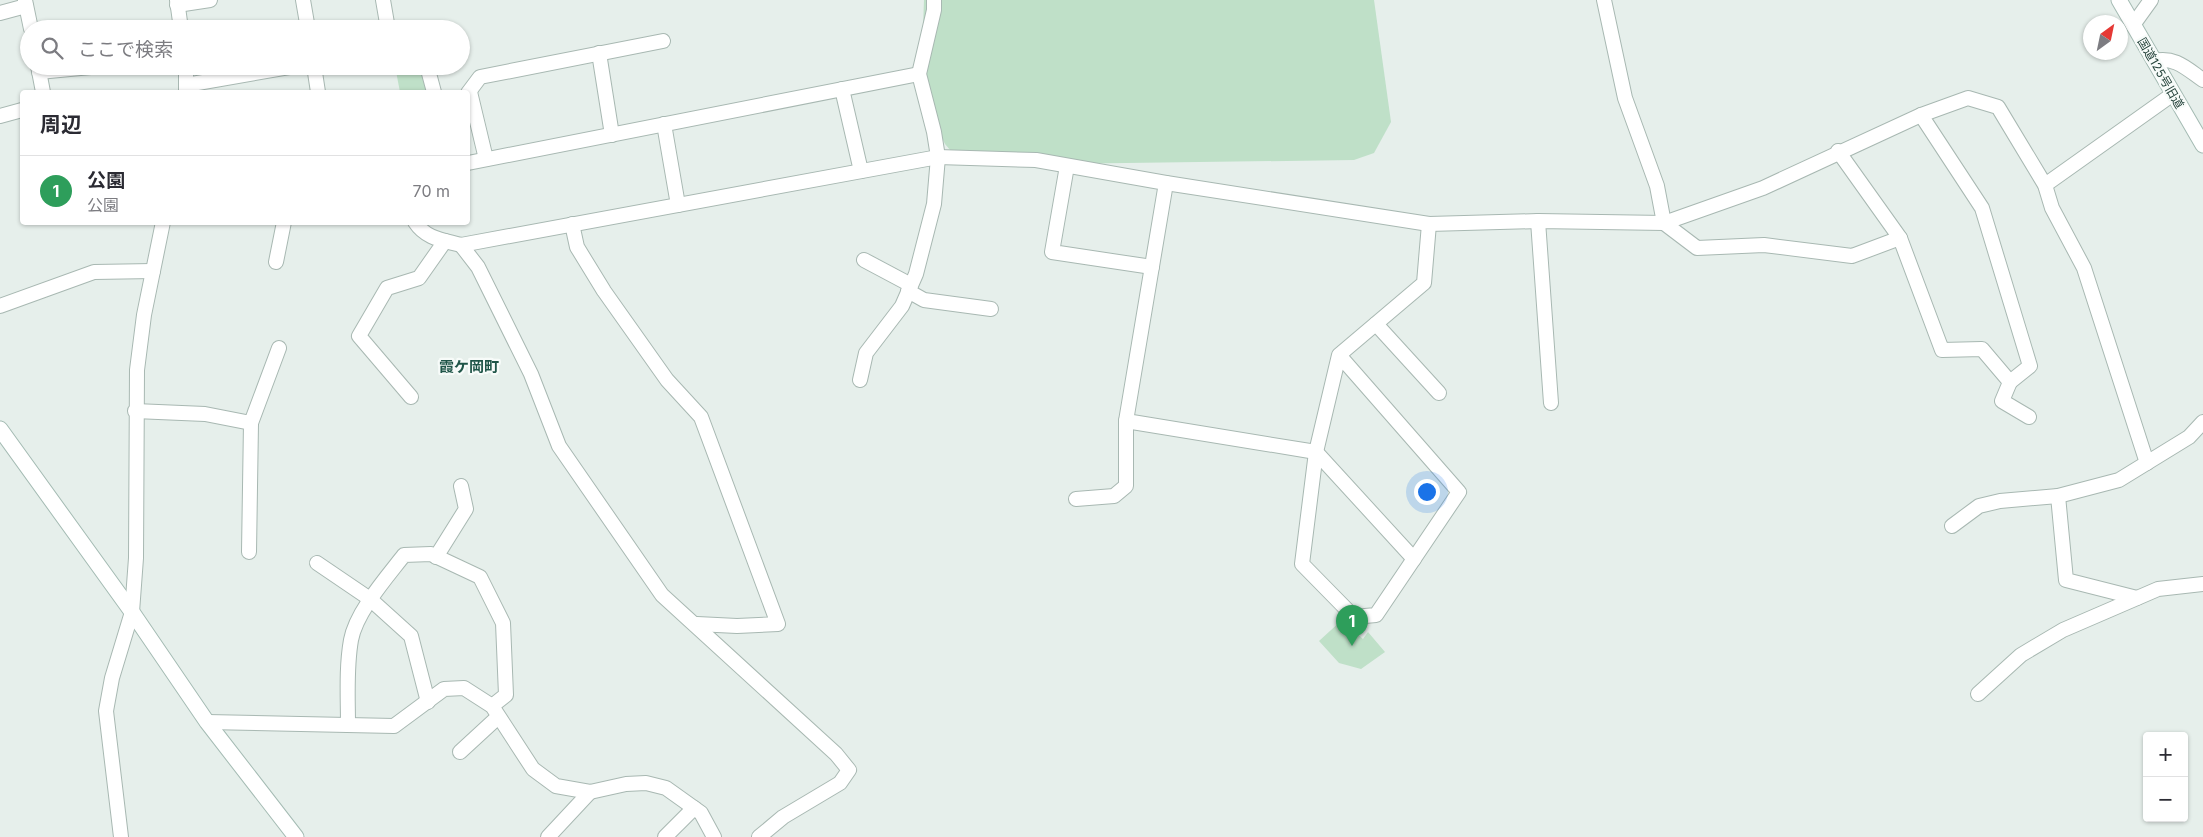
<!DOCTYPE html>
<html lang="ja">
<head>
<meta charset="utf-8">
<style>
  body { margin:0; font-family:Inter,"Noto Sans JP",sans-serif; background:#f2f2f3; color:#2b2b33 }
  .controls { position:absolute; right:15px; bottom:15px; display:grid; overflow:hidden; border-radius:5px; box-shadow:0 1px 4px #0004 }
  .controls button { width:45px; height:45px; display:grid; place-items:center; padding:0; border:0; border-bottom:1px solid #e1e1e2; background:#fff; color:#2b2b33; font:25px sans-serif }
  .compass { position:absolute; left:2083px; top:15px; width:45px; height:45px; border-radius:50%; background:#fff; box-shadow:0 1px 4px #0004; rotate:33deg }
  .you { position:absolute; left:1426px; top:491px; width:18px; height:18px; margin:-12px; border:4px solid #fff; border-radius:50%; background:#1a73e8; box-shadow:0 0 0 8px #1a73e833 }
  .badge { display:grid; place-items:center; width:32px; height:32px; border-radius:50%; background:#7c3aed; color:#fff; font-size:16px; font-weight:700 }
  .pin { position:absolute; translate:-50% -41px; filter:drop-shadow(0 1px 2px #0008) }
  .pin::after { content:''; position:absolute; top:26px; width:18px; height:15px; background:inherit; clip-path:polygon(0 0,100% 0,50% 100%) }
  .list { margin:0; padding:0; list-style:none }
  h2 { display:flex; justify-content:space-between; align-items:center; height:65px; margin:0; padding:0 20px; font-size:21px }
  h2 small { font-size:16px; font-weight:400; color:#7c7c81 }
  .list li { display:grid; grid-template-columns:32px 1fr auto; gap:15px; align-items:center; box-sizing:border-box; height:70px; padding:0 20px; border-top:1px solid #e1e1e2 }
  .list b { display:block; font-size:19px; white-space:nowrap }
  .list p { margin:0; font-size:16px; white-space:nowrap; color:#7c7c81 }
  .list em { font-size:16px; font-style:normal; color:#7c7c81 }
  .icon { flex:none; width:28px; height:28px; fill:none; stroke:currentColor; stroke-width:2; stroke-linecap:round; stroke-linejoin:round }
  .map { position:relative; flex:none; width:2203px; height:837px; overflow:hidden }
  .search { position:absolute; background:#fff; box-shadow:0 1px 4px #0004; left:20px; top:20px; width:450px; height:55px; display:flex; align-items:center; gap:12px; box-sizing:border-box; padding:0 18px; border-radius:28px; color:#7c7c81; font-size:19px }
  .panel { position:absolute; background:#fff; box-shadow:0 1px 4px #0004; left:20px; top:90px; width:450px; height:135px; border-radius:5px }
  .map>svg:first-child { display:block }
</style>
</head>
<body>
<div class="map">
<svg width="2203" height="837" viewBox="0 0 2203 837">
  <rect width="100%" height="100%" fill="#e6efeb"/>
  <g fill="#bfe0c8">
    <path d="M 924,0 L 1374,0 L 1391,122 L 1374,153 L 1354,160 L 985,165 L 956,157 L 945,144 L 936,126 L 922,56 Z"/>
    <path d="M 395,66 L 424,66 L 431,92 L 400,92 Z"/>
    <path d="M 1342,620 L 1363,639 L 1368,632 L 1385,652 L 1361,669 L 1339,663 L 1319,641 Z"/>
  </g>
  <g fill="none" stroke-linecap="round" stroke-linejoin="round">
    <defs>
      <g id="street">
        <path d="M 25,0 L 31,29"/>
        <path d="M 177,0 L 181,29"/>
        <path d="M 303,0 L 308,29"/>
        <path d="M 383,0 L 388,29"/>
        <path d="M 1604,0 L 1625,98 L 1657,186 L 1664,223 L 1697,248 L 1764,245 L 1852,256 L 1900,238"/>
        <path d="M 177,5 L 210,0"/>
        <path d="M 0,13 L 26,6"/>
        <path d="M 2133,25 L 2151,0"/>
        <path d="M 599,53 L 612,135"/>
        <path d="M 2154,61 C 2175,56 2187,69 2203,80"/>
        <path d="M 38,66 L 43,92"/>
        <path d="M 314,66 L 318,92"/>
        <path d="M 427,66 L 434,92"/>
        <path d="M 39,72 L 101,66"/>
        <path d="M 186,85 L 295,66"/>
        <path d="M 842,89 L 861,171"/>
        <path d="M 186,92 L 186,66"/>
        <path d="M 470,92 L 486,159"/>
        <path d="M 468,93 L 480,77 L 663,41"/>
        <path d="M 1921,115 L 1982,208 L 2030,366 L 2010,382"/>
        <path d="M 0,116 L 22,110"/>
        <path d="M 664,124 L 678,205"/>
        <path d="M 1838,151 L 1900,238 L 1942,350 L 1982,349 L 2010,382 L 2002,401 L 2029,417"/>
        <path d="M 468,163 L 919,74"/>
        <path d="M 1067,166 L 1052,252 L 1152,267"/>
        <path d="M 2045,185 L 2173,94"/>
        <path d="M 1538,221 L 1551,403"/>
        <path d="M 415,222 C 426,239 443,240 461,245 L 938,157 L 1036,160 L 1166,183 L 1429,224 L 1538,221 L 1664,223 L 1763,188 L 1921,115 L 1968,98 L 1998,107 L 2045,185 L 2052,208 L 2084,268 L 2147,463"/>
        <path d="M 572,224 L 577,247 L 604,291 L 667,380 L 701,417 L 778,624 L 737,626 L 697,624"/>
        <path d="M 461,245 L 478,267 L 531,374 L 559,446 L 662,595 L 836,754 L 849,770 L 840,783 L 783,817 L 759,837"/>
        <path d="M 864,260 L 911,285"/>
        <path d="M 276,262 L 284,222"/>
        <path d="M 908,291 L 924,300 L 991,309"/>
        <path d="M 0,306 L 94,272 L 153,271"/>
        <path d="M 1376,324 L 1439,393"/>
        <path d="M 1339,355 L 1459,492 L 1376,615 L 1354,617 L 1302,564 L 1316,452 L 1339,355 L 1424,283 L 1429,224"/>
        <path d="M 860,380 L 866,353 L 902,306 L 916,274 L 934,204 L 938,157 L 934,132 L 919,74 L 934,10 L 934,0"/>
        <path d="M 411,397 L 359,336 L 387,288 L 419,278 L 445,241"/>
        <path d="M 135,411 L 205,414 L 251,423 L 279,348"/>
        <path d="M 1126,421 L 1316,452 L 1414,559"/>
        <path d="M 2058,496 L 2066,580 L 2137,598"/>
        <path d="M 1076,499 L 1114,496 L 1126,486 L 1126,421 L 1166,183"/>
        <path d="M 1952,526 L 1979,506 L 2000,501 L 2058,496 L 2119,480 L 2189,437 L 2203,422"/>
        <path d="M 249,552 L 251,423"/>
        <path d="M 436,557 L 466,509 L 461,486"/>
        <path d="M 317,563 L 370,599 L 411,636 L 428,702"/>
        <path d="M 1978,694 L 2021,655 L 2063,630 L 2158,589 L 2203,584"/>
        <path d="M 207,722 L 394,726 L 444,689 L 464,688 L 492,706 L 533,769 L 556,786 L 590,792 L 626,784 L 646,783 L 666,788 L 701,813 L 714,837"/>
        <path d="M 348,725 C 348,697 346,668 351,640 C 356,612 387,577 404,555 L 431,554 L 480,577 L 503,623 L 506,695 L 492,706"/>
        <path d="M 460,752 L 498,717"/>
        <path d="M 121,837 L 106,711 L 112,678 L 132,612 L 136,558 L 137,370 L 144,315 L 163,222"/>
        <path d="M 548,837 L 590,792"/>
        <path d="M 665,837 L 694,808"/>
      </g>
      <g id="secondary">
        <path d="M 2119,0 L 2203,145"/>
        <path d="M 0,429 L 132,612 L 207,722 L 296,837"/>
      </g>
    </defs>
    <use href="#street" stroke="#a8b8b2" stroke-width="16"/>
    <use href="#secondary" stroke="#a4bbb3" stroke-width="17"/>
    <use href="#street" stroke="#fff" stroke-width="14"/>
    <use href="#secondary" stroke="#fff" stroke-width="15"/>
  </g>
  <g text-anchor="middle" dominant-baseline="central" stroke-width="4.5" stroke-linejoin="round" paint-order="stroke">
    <g font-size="12" fill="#24423a" stroke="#f7fbf9">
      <text transform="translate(2161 73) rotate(60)">国道125号旧道</text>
    </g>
    <g font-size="15" font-weight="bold" fill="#1f5548" stroke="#f7fbf9">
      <text x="469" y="366">霞ケ岡町</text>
    </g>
  </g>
</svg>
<div class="controls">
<button>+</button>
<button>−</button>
</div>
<svg class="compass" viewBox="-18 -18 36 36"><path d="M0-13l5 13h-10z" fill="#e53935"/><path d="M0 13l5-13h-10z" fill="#7c7c81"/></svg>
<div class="you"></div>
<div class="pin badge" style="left:1352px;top:646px;background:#2e9e5b">1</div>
<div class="search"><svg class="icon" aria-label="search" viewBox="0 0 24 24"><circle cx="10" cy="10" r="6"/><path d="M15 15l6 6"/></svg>ここで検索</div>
<section class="panel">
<h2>周辺<small></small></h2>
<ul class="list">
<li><span class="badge" style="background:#2e9e5b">1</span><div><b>公園</b><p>公園</p></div><em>70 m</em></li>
</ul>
</section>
</div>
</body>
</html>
